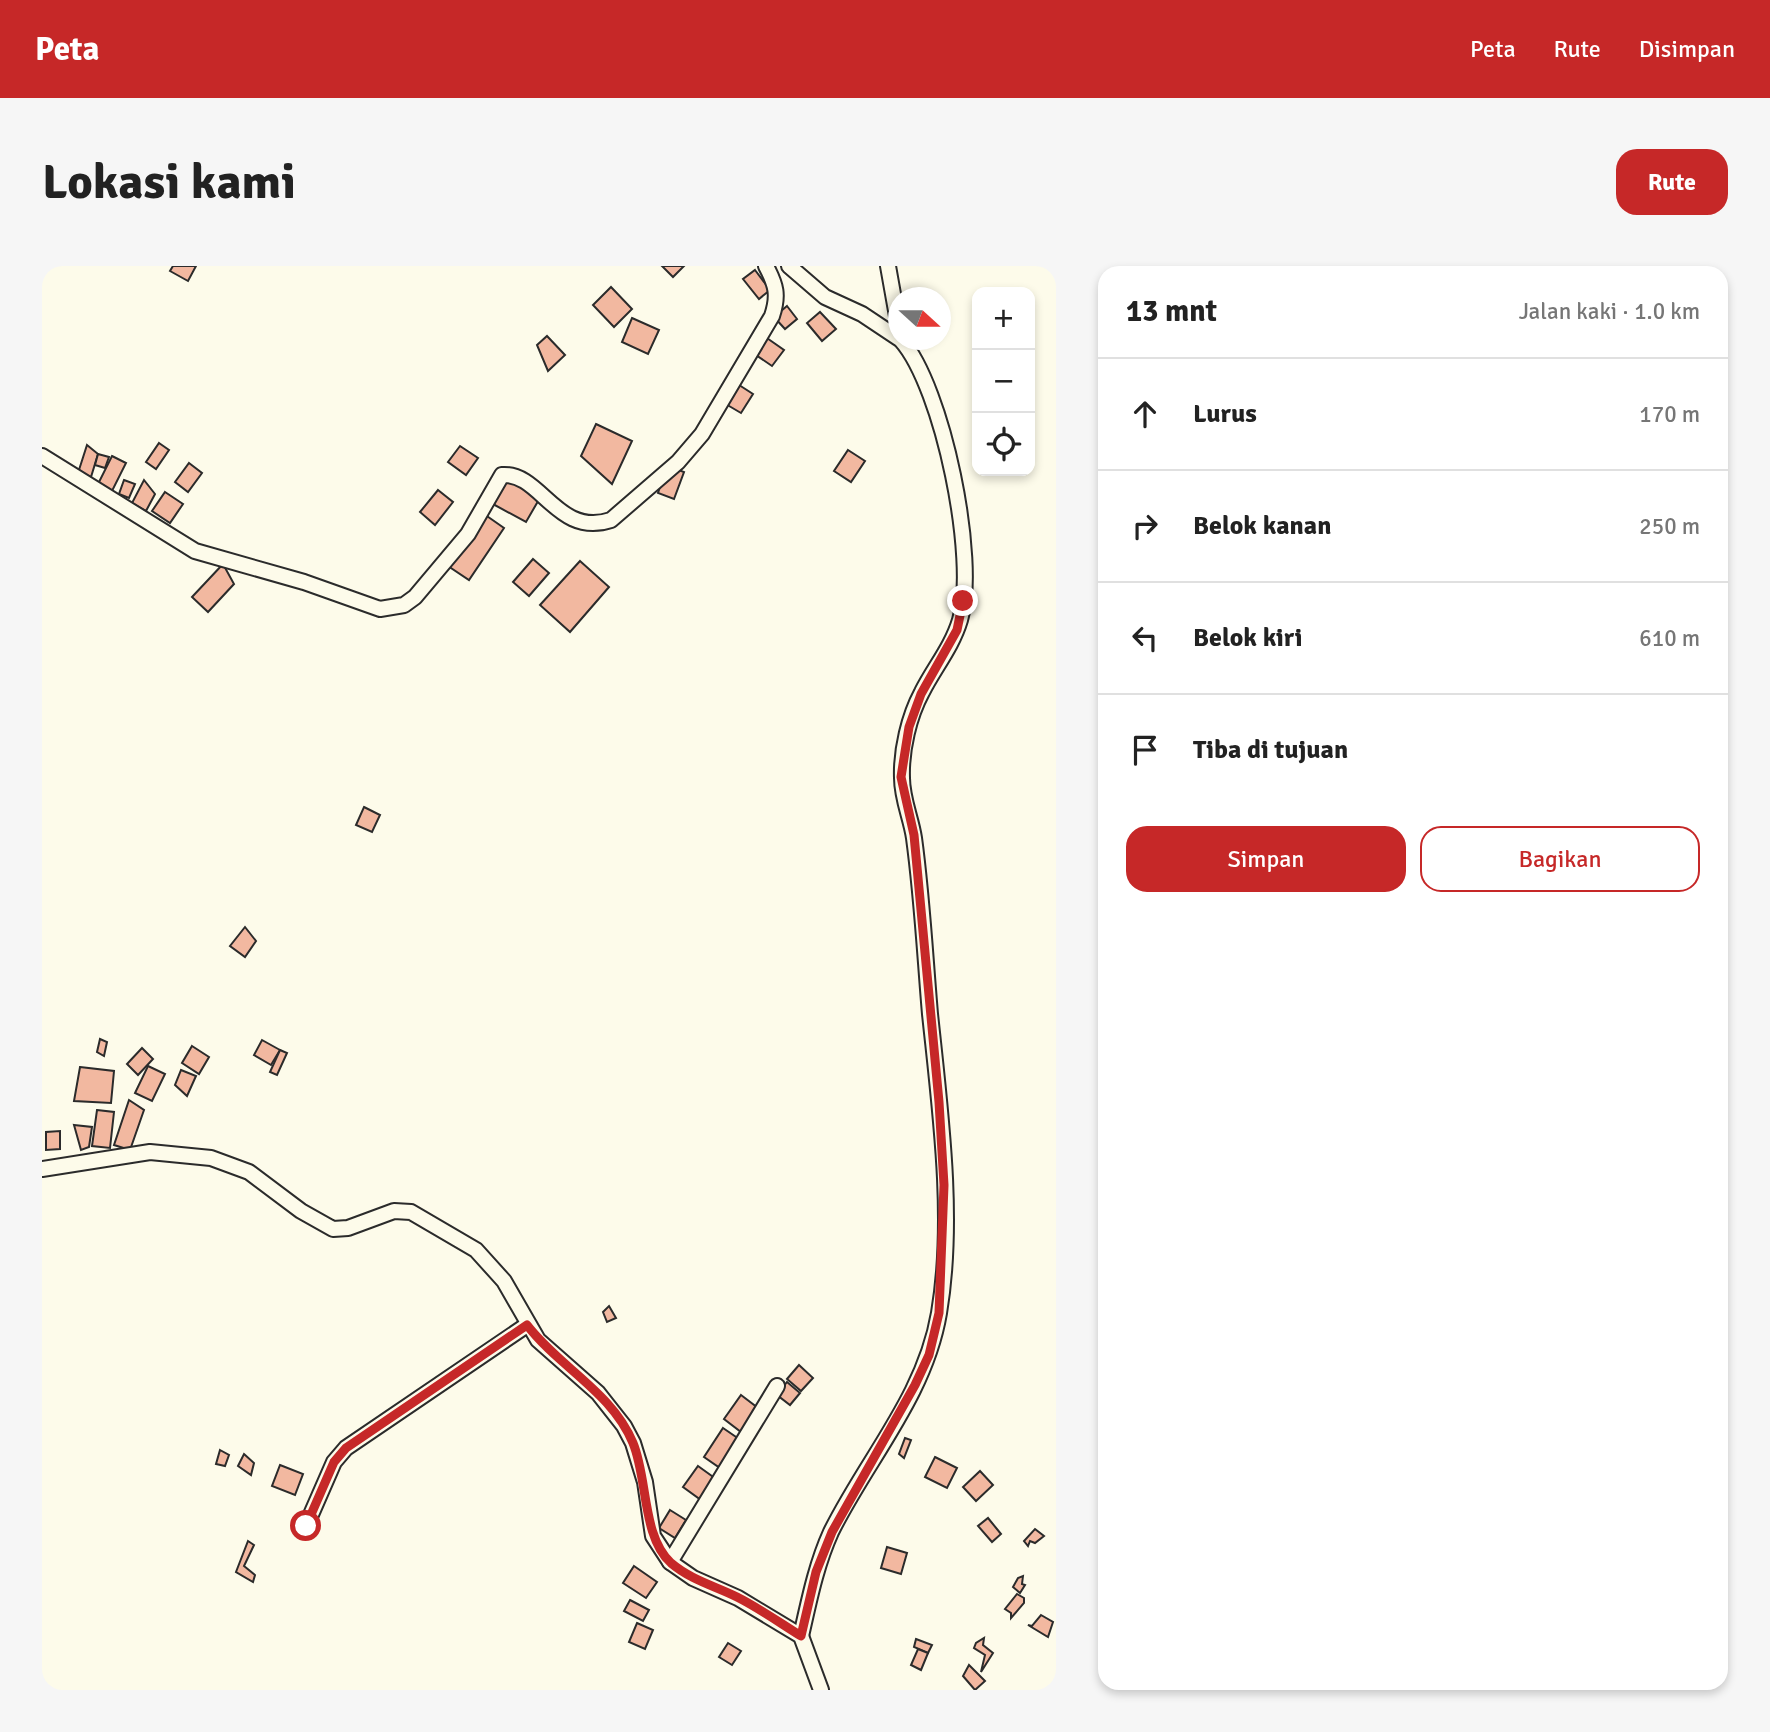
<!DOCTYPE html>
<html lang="id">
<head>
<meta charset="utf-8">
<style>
  body { margin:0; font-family:Signika,sans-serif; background:#f6f6f6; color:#222 }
  .controls { position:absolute; right:21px; top:21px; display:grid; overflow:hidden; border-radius:14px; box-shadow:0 4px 10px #0003 }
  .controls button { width:63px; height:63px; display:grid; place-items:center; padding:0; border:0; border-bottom:2px solid #e0e0e0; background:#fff; color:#222; font:35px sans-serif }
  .compass { position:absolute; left:846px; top:21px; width:63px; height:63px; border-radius:50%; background:#fff; box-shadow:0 4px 10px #0003; rotate:111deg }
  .stop { position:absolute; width:21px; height:21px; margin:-16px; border:5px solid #c62828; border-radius:50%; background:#fff }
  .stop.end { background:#c62828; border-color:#fff; box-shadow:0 2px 7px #0008 }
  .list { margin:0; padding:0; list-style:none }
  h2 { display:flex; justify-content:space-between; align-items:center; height:91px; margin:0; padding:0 28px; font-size:30px }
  h2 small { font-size:23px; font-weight:400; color:#767676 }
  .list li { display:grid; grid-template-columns:46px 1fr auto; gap:21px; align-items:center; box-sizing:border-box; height:112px; padding:0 28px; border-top:2px solid #e0e0e0 }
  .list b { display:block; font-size:26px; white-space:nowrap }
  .list em { font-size:23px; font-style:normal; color:#767676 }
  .actions { display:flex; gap:14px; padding:21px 28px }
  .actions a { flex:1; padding:16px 0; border:2px solid #c62828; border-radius:21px; text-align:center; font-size:24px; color:#c62828 }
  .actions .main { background:#c62828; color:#fff }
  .icon { flex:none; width:38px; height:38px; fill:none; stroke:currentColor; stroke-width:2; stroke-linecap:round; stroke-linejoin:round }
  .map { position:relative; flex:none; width:1014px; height:1424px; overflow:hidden; border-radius:21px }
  header { display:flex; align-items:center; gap:42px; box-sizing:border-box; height:98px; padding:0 35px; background:#c62828; color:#fff }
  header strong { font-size:33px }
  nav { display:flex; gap:38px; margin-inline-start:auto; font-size:24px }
  .intro { display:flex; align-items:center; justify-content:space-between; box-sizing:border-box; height:168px; padding:0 42px }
  h1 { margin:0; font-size:49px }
  .button { padding:18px 32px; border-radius:21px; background:#c62828; color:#fff; font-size:24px; font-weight:700 }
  main { display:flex; gap:42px; padding:0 42px }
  aside { flex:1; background:#fff; border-radius:21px; box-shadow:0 4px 10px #0003 }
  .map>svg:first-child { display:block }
</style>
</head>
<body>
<header>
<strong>Peta</strong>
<nav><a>Peta</a><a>Rute</a><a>Disimpan</a></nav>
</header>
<div class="intro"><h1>Lokasi kami</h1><a class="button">Rute</a></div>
<main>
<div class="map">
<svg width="1014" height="1424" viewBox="0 0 1014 1424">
  <rect width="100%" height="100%" fill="#fdfbea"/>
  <g fill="#f2b8a0" stroke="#2b2b2b" stroke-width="2">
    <path d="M 131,0 L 154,0 L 146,15 L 128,5 Z"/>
    <path d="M 620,0 L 642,0 L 631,11 Z"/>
    <path d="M 713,4 L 728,24 L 717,33 L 701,13 Z"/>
    <path d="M 569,21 L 590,43 L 572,61 L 551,39 Z"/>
    <path d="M 745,40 L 755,53 L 743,63 L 732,51 Z"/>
    <path d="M 778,46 L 794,63 L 780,75 L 765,57 Z"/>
    <path d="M 590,52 L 617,64 L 606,88 L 580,76 Z"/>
    <path d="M 505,70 L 523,89 L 506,105 L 495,79 Z"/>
    <path d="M 722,70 L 742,84 L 730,100 L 711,87 Z"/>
    <path d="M 694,117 L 711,128 L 699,147 L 682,137 Z"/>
    <path d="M 554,158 L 590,175 L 570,218 L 539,190 Z"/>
    <path d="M 117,177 L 127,184 L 114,203 L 104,196 Z"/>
    <path d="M 45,179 L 56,188 L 49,211 L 36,207 Z"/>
    <path d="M 418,180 L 436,192 L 424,209 L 406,196 Z"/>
    <path d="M 806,184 L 823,195 L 809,216 L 792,205 Z"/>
    <path d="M 56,188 L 67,191 L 63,202 L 53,199 Z"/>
    <path d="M 70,190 L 84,197 L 70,225 L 56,218 Z"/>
    <path d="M 147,197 L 160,207 L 146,226 L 133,216 Z"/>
    <path d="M 634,203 L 642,206 L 632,233 L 616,227 L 622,208 Z"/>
    <path d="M 464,210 L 499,230 L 484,256 L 449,237 Z"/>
    <path d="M 82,214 L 93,218 L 87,232 L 77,228 Z"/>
    <path d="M 102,214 L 113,228 L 104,245 L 90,237 Z"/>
    <path d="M 396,224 L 411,236 L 393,259 L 378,246 Z"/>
    <path d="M 123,226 L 141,238 L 128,257 L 110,245 Z"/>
    <path d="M 442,248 L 462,262 L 427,314 L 406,300 Z"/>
    <path d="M 491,293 L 507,307 L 487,330 L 471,316 Z"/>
    <path d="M 538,295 L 567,321 L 528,366 L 498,339 Z"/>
    <path d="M 181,298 L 192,318 L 166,346 L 150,331 Z"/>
    <path d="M 322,541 L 338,549 L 330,566 L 314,559 Z"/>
    <path d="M 203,661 L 214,675 L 203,691 L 188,680 Z"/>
    <path d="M 58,773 L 65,776 L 62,790 L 55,786 Z"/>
    <path d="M 220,774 L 238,784 L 229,799 L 212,789 Z"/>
    <path d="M 150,780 L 167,791 L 157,808 L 140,797 Z"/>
    <path d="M 100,782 L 111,793 L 96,809 L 85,798 Z"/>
    <path d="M 238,784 L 245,787 L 235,809 L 228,806 Z"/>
    <path d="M 106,800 L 123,808 L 110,835 L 93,827 Z"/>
    <path d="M 38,801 L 72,805 L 69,837 L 32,835 Z"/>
    <path d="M 139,804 L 154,810 L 145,830 L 133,819 Z"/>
    <path d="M 87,834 L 102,844 L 88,884 L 72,879 Z"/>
    <path d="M 55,844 L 72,846 L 68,882 L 50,880 Z"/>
    <path d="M 32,859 L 50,861 L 47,881 L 39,884 Z"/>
    <path d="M 18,865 L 18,883 L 4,884 L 4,866 Z"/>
    <path d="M 567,1040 L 574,1052 L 565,1056 L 561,1046 Z"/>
    <path d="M 757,1099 L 771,1112 L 759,1125 L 745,1113 Z"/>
    <path d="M 745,1116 L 758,1127 L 748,1139 L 735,1129 Z"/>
    <path d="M 699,1129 L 716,1142 L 699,1166 L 682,1153 Z"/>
    <path d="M 681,1162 L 697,1173 L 678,1202 L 662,1191 Z"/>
    <path d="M 863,1172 L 869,1174 L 862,1192 L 857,1188 Z"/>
    <path d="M 178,1184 L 187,1189 L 183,1200 L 174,1198 Z"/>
    <path d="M 202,1188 L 212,1197 L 209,1209 L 196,1200 Z"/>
    <path d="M 893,1191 L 915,1202 L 905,1222 L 883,1211 Z"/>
    <path d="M 238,1199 L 261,1208 L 253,1229 L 230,1220 Z"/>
    <path d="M 656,1200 L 674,1213 L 659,1234 L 641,1221 Z"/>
    <path d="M 938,1205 L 951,1219 L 934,1235 L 921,1221 Z"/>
    <path d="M 628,1244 L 644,1254 L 633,1272 L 617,1262 Z"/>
    <path d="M 946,1252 L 959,1268 L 950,1276 L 936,1260 Z"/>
    <path d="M 993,1263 L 1002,1270 L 993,1277 L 988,1275 L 986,1280 L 982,1275 Z"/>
    <path d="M 206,1275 L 212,1279 L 202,1300 L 213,1309 L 211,1316 L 194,1306 Z"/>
    <path d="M 845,1281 L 865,1287 L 859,1308 L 839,1302 Z"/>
    <path d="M 592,1300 L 615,1316 L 604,1332 L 581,1317 Z"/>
    <path d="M 981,1310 L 980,1318 L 983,1319 L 978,1327 L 971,1321 L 976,1312 Z"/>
    <path d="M 975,1328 L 982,1332 L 982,1337 L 969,1352 L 969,1347 L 963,1343 Z"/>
    <path d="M 588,1334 L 607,1344 L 601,1355 L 582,1345 Z"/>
    <path d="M 999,1349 L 1011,1356 L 1006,1371 L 986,1359 L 990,1360 Z"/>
    <path d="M 595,1357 L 611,1364 L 603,1383 L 587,1376 Z"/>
    <path d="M 942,1372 L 941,1379 L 951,1387 L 939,1406 L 943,1389 L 932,1382 L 934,1377 Z"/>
    <path d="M 874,1373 L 890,1379 L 886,1387 L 872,1381 Z"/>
    <path d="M 686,1377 L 699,1385 L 690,1399 L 677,1391 Z"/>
    <path d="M 876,1383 L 886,1387 L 879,1404 L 869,1399 Z"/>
    <path d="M 927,1399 L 943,1415 L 933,1424 L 921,1410 Z"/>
  </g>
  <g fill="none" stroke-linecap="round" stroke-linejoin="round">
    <defs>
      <g id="minor">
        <path d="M 747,0 L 783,31 L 820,48 L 856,72"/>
        <path d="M 846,0 L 856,56"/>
        <path d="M 0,190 L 153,285 L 262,316 L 338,343 L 362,339 L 373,331 L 426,268 L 460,209 C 499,206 515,272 569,254 L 636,196 L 660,168 L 730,50 C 737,29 734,19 724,0"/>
        <path d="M 0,903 L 108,886 L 169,892 L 207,906 L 259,945 L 291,963 L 306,962 L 352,945 L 369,946 L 434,984 L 462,1015 L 496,1074 L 556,1127 L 582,1160 L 591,1177 L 603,1216 L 611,1270 L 628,1296 L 651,1312 L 696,1332 L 759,1370 L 779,1424"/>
        <path d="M 264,1260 L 292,1196 L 304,1182 L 485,1059"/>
        <path d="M 628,1296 L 735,1120"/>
        <path d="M 759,1370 C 767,1335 774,1299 789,1266 C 825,1193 883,1130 897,1047 C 913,953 898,843 888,748 C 883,689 880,630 872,572 C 869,552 860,533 860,512 C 859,484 867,450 880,426 C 892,402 910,381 918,354 C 936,294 901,121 859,74"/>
      </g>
    </defs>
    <use href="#minor" stroke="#2b2b2b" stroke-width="18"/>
    <use href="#minor" stroke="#fdfbea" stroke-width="14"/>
  </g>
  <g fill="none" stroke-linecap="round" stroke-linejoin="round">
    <path stroke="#c62828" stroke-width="9" d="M 264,1260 L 292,1196 L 304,1182 L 485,1059 C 517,1101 570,1126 591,1177 C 606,1213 600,1271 629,1297 C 649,1314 673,1320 695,1331 C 717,1342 738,1357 759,1370 L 774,1306 L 790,1266 L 873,1119 L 887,1089 L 897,1047 L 902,919 L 897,836 L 872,569 L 859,511 L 867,461 L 879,428 L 915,364 L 921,335"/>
  </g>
</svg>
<div class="controls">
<button>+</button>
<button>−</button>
<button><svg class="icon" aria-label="locate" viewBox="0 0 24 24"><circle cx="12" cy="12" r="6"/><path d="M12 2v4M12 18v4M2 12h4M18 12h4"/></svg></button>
</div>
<svg class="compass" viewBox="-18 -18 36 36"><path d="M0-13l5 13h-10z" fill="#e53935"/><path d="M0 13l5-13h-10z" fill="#767676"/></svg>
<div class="stop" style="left:264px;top:1260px"></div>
<div class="stop end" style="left:921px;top:335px"></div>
</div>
<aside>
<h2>13 mnt<small>Jalan kaki · 1.0 km</small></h2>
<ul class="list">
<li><svg class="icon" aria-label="ahead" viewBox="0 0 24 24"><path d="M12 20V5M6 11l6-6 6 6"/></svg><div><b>Lurus</b></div><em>170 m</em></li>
<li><svg class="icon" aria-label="right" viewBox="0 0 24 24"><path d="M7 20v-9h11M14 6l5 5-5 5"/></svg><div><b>Belok kanan</b></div><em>250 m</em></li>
<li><svg class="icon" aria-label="left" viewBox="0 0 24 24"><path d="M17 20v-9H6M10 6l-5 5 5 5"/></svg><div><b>Belok kiri</b></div><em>610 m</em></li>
<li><svg class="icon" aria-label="arrive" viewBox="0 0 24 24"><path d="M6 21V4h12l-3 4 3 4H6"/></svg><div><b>Tiba di tujuan</b></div></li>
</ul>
<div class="actions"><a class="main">Simpan</a><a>Bagikan</a></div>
</aside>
</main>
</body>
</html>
